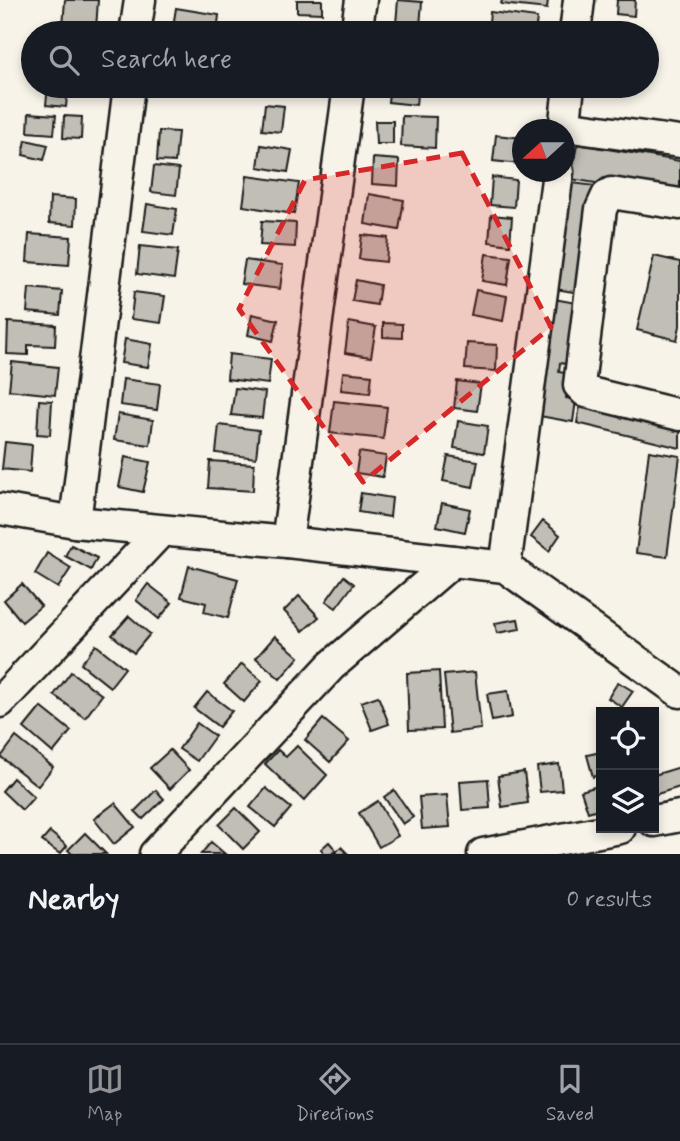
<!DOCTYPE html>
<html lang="en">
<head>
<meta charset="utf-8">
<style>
  body { margin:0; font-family:Mynerve,sans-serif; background:#20242c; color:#f1f3f6 }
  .controls { position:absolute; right:21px; bottom:21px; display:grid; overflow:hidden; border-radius:0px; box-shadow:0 4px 10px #0003 }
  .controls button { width:63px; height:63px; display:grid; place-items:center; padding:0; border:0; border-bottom:2px solid #363941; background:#171b24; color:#f1f3f6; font:35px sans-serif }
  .compass { position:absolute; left:512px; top:119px; width:63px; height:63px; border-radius:50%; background:#171b24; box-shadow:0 4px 10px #0003; rotate:249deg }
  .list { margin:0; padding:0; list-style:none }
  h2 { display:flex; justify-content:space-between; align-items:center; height:91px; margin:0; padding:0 28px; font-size:30px }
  h2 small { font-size:23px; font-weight:400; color:#9ea1a6 }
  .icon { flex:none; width:38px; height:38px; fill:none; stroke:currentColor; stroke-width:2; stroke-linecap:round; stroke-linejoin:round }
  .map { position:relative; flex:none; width:680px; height:854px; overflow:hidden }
  .search { position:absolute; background:#171b24; box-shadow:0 4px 10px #0003; left:21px; right:21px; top:21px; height:77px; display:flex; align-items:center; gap:18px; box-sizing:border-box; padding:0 24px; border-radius:38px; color:#9ea1a6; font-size:26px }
  .sheet { height:189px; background:#171b24 }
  nav { display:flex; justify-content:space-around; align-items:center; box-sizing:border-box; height:98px; border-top:2px solid #363941; background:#171b24; font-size:19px; color:#9ea1a6 }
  nav a { display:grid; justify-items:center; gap:4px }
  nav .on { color:#919294 }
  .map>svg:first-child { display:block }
</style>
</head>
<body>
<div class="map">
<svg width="680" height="854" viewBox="0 0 680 854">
  <rect width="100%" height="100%" fill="#f7f3e8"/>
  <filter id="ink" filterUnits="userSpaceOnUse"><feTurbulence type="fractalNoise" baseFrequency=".0143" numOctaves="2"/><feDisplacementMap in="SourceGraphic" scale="14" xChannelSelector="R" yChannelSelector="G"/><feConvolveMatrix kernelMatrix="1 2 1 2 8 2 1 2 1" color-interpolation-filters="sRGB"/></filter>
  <g filter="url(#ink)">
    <g fill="#c0beb5" stroke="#1c1c1c" stroke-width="2">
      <path d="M 65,0 L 98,0 L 96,29 L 63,26 Z"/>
      <path d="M 297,0 L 322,0 L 322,13 L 297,12 Z"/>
      <path d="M 398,0 L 422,2 L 420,26 L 396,24 Z"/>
      <path d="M 502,0 L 548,0 L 547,9 L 501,4 Z"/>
      <path d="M 617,0 L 635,0 L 634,16 L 616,14 Z"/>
      <path d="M 176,8 L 219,15 L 217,33 L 172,33 Z"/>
      <path d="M 490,12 L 537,18 L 535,33 L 488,33 Z"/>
      <path d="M 299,26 L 317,28 L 317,33 L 298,33 Z"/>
      <path d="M 612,28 L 646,33 L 612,33 Z"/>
      <path d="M 48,86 L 68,86 L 66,107 L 46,105 Z"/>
      <path d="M 262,86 L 307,86 L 306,94 L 261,89 Z"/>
      <path d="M 390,86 L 418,86 L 416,105 L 388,102 Z"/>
      <path d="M 603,86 L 629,86 L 629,91 L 603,88 Z"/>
      <path d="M 265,104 L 284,106 L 281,132 L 262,130 Z"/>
      <path d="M 29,113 L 56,115 L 54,134 L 28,132 Z"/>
      <path d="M 64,116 L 82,117 L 81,139 L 63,138 Z"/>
      <path d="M 402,116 L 436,117 L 435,148 L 401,146 Z"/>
      <path d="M 375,121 L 393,121 L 393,144 L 376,144 Z"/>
      <path d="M 159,131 L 178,132 L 175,162 L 157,161 Z"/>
      <path d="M 496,135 L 522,138 L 520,164 L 493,161 Z"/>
      <path d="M 26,140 L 48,145 L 44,160 L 23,155 Z"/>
      <path d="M 577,144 L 680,161 L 680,190 L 638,190 L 571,179 Z"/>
      <path d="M 261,145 L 292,150 L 288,172 L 258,167 Z"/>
      <path d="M 373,158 L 399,160 L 398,186 L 372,184 Z"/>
      <path d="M 154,166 L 179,169 L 176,195 L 151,192 Z"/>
      <path d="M 247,176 L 299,183 L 294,214 L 243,206 Z"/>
      <path d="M 492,177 L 516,180 L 514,207 L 490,205 Z"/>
      <path d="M 564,182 L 596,186 L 580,293 L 549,288 Z"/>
      <path d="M 369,194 L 404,200 L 399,230 L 365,224 Z"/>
      <path d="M 50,197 L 76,199 L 75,225 L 49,223 Z"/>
      <path d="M 147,204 L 177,209 L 173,235 L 143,231 Z"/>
      <path d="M 491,215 L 512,217 L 510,245 L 489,242 Z"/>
      <path d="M 262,221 L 296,223 L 295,247 L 260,245 Z"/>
      <path d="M 29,234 L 71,237 L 69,265 L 27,262 Z"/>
      <path d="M 362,235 L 388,238 L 386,262 L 359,259 Z"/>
      <path d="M 140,246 L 178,250 L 174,279 L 137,274 Z"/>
      <path d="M 486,254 L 511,257 L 507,285 L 482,281 Z"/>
      <path d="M 654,256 L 680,262 L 680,326 L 677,340 L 637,330 Z"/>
      <path d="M 245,260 L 283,265 L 280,289 L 241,284 Z"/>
      <path d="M 356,280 L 380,285 L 377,305 L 352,301 Z"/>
      <path d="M 29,288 L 62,291 L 60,315 L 27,312 Z"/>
      <path d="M 476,290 L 507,296 L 503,321 L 471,315 Z"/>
      <path d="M 134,292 L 165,296 L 161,323 L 131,319 Z"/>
      <path d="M 554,299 L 576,303 L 568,355 L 573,355 L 571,365 L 560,363 L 559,372 L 570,374 L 566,398 L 576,400 L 573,422 L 534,415 Z"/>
      <path d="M 252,314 L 278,320 L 273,341 L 248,335 Z"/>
      <path d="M 8,322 L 56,325 L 55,346 L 28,345 L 28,355 L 7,354 Z"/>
      <path d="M 349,322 L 376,327 L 371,357 L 345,353 Z"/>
      <path d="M 383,323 L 402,324 L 402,338 L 383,337 Z"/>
      <path d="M 125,339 L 152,344 L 148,367 L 121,363 Z"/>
      <path d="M 467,343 L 497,345 L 496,371 L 465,369 Z"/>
      <path d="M 229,354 L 271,359 L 268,384 L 227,379 Z"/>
      <path d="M 12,362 L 58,367 L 55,395 L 9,390 Z"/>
      <path d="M 343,372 L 372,375 L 370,393 L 341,390 Z"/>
      <path d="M 123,379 L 160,384 L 157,410 L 120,405 Z"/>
      <path d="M 457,381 L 481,384 L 477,411 L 454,408 Z"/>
      <path d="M 235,388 L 265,392 L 262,418 L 231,415 Z"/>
      <path d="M 39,400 L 52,401 L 50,435 L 37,434 Z"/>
      <path d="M 334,401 L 387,407 L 383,439 L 330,433 Z"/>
      <path d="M 580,406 L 680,430 L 680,448 L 577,423 Z"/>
      <path d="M 118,414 L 153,420 L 150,445 L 114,440 Z"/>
      <path d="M 458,421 L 488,426 L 484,453 L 454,448 Z"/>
      <path d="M 219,425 L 259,430 L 256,458 L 216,453 Z"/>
      <path d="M 5,442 L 32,445 L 30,472 L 2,469 Z"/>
      <path d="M 649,451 L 680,456 L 667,557 L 636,553 Z"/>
      <path d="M 359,452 L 386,456 L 383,477 L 356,473 Z"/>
      <path d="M 448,456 L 478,461 L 473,487 L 443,481 Z"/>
      <path d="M 125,457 L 150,462 L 143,492 L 119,487 Z"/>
      <path d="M 210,461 L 254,464 L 253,491 L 208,488 Z"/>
      <path d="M 361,493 L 392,498 L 390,517 L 358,512 Z"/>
      <path d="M 442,503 L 470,509 L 465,532 L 437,526 Z"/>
      <path d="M 543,521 L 560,535 L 549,551 L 531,537 Z"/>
      <path d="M 71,545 L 97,558 L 91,570 L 65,556 Z"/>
      <path d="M 47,553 L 71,568 L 58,588 L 35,574 Z"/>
      <path d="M 189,566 L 238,579 L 228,618 L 204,612 L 206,603 L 181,597 Z"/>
      <path d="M 344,576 L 354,584 L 336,608 L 326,601 Z"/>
      <path d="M 22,584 L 41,606 L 22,622 L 4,600 Z"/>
      <path d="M 148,584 L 172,603 L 159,619 L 136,600 Z"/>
      <path d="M 299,596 L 319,617 L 303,631 L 284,611 Z"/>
      <path d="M 129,616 L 150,634 L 134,653 L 112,635 Z"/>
      <path d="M 518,619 L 520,629 L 497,633 L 495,623 Z"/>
      <path d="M 275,636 L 299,657 L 280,679 L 256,658 Z"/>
      <path d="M 96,645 L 125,668 L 110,687 L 81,664 Z"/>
      <path d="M 242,664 L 262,681 L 244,702 L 224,684 Z"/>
      <path d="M 439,671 L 442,729 L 409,730 L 407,673 Z"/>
      <path d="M 71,672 L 102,695 L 85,718 L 54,695 Z"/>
      <path d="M 475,672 L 481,729 L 450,733 L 444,675 Z"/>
      <path d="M 618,682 L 633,691 L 622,707 L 608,698 Z"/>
      <path d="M 508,691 L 512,717 L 492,721 L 487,694 Z"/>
      <path d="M 207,692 L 232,711 L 219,727 L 194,708 Z"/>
      <path d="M 378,696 L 389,724 L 372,730 L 361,702 Z"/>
      <path d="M 41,707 L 71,731 L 53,753 L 24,728 Z"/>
      <path d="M 323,719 L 349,741 L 330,762 L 305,740 Z"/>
      <path d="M 197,723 L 215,736 L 197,761 L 179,749 Z"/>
      <path d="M 16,737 L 53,767 L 38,786 L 1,757 Z"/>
      <path d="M 297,746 L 327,775 L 304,801 L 265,764 L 278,750 L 286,757 Z"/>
      <path d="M 170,750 L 189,770 L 170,789 L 150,768 Z"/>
      <path d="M 601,752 L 601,774 L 593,777 L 587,755 Z"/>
      <path d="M 559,764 L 562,790 L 540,792 L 537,767 Z"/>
      <path d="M 680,767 L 680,787 L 654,795 L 654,775 Z"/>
      <path d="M 524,772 L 528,803 L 502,807 L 498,776 Z"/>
      <path d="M 13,778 L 34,797 L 22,810 L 2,791 Z"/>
      <path d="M 488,779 L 490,808 L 462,810 L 460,781 Z"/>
      <path d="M 601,785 L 601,808 L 588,812 L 581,791 Z"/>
      <path d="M 266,788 L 291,808 L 275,827 L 250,807 Z"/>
      <path d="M 156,790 L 164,799 L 143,819 L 135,811 Z"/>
      <path d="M 394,790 L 413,817 L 403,824 L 384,797 Z"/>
      <path d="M 447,795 L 450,827 L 422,829 L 419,797 Z"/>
      <path d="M 378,801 L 398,836 L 379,847 L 359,813 Z"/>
      <path d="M 115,803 L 135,827 L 114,844 L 94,819 Z"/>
      <path d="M 236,808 L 260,832 L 243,849 L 219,825 Z"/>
      <path d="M 50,832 L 67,846 L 60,854 L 42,841 Z"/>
      <path d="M 85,833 L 106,854 L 72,854 L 68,850 Z"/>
      <path d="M 211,842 L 225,854 L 201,854 Z"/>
      <path d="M 329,842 L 336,850 L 331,854 L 325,854 L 321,849 Z"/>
      <path d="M 341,847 L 348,854 L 334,854 Z"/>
    </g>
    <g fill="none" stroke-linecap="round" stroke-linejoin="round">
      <defs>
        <g id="minor">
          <path d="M 135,33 L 140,0"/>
          <path d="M 356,33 L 361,0"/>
          <path d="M 575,33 L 579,0"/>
          <path d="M 564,126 L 680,142"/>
          <path d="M 564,130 L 569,86"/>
          <path d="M 680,204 L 611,193 L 607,196 L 601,209 L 579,385 L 586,392 L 680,415"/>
          <path d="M 0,509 L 75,522 L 287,542 L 505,567 L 680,692"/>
          <path d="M 75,522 L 129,86"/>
          <path d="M 287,542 L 349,86"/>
          <path d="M 505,567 L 558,172"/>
          <path d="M 0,702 L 161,531"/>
          <path d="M 654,821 L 680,816"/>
          <path d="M 155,854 L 331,666 L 453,561"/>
          <path d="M 483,854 L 620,828"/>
        </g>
      </defs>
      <use href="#minor" stroke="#1c1c1c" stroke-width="35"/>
      <use href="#minor" stroke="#f7f3e8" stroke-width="30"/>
    </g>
  </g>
  <path fill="#d62828" fill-opacity="0.2" stroke="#d62828" stroke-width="5" stroke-dasharray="14 9" stroke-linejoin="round" d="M 462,153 L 551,327 L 363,482 L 239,309 L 305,180 Z"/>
</svg>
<div class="controls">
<button><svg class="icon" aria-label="locate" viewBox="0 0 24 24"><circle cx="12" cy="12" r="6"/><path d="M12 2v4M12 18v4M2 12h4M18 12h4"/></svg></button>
<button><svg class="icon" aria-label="layers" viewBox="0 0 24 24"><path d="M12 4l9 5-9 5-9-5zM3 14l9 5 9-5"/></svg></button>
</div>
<svg class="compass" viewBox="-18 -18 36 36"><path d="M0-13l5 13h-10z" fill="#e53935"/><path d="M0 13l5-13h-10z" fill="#9ea1a6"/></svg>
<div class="search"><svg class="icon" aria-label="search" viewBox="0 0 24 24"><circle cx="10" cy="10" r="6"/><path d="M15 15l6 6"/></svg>Search here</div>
</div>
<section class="sheet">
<h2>Nearby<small>0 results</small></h2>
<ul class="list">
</ul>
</section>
<nav>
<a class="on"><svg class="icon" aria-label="map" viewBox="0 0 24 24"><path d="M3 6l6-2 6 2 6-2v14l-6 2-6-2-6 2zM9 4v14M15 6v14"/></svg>Map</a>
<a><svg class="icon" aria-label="directions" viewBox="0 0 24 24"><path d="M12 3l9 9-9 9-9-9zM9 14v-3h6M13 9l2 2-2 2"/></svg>Directions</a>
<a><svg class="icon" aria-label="saved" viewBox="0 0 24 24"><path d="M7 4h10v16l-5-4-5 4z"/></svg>Saved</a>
</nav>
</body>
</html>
